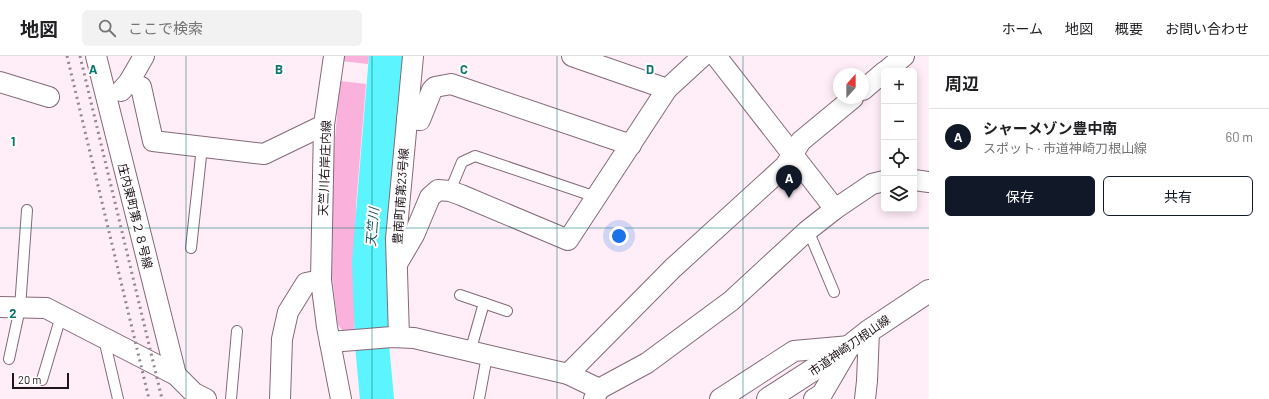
<!DOCTYPE html>
<html lang="ja">
<head>
<meta charset="utf-8">
<style>
  body { margin:0; font-family:Barlow,"Noto Sans JP",sans-serif; background:#f2f2f2; color:#202124 }
  .controls { position:absolute; right:12px; top:12px; display:grid; overflow:hidden; border-radius:6px; box-shadow:0 2px 10px #0003 }
  .controls button { width:36px; height:36px; display:grid; place-items:center; padding:0; border:0; border-bottom:1px solid #e0e0e0; background:#fff; color:#202124; font:20px sans-serif }
  .compass { position:absolute; left:833px; top:12px; width:36px; height:36px; border-radius:50%; background:#fff; box-shadow:0 2px 10px #0003; rotate:21deg }
  .scale { position:absolute; left:12px; bottom:10px; width:57px; box-sizing:border-box; padding-left:4px; border:2px solid #20151b; border-top:0; font-size:11px; line-height:14px; white-space:nowrap; color:#20151b; -webkit-text-stroke:3px #fff; paint-order:stroke }
  .you { position:absolute; left:619px; top:180px; width:14px; height:14px; margin:-10px; border:3px solid #fff; border-radius:50%; background:#1a73e8; box-shadow:0 0 0 6px #1a73e833 }
  .badge { display:grid; place-items:center; width:26px; height:26px; border-radius:50%; background:#111827; color:#fff; font-size:13px; font-weight:700 }
  .pin { position:absolute; translate:-50% -33px; filter:drop-shadow(0 1px 2px #0008) }
  .pin::after { content:''; position:absolute; top:21px; width:14px; height:12px; background:inherit; clip-path:polygon(0 0,100% 0,50% 100%) }
  .list { margin:0; padding:0; list-style:none }
  h2 { display:flex; justify-content:space-between; align-items:center; height:52px; margin:0; padding:0 16px; font-size:17px }
  h2 small { font-size:13px; font-weight:400; color:#757577 }
  .list li { display:grid; grid-template-columns:26px 1fr auto; gap:12px; align-items:center; box-sizing:border-box; height:56px; padding:0 16px; border-top:1px solid #e0e0e0 }
  .list b { display:block; font-size:15px; white-space:nowrap }
  .list p { margin:0; font-size:13px; white-space:nowrap; color:#757577 }
  .list em { font-size:13px; font-style:normal; color:#757577 }
  .actions { display:flex; gap:8px; padding:12px 16px }
  .actions a { flex:1; padding:9px 0; border:1px solid #111827; border-radius:6px; text-align:center; font-size:14px; color:#111827 }
  .actions .main { background:#111827; color:#fff }
  .icon { flex:none; width:22px; height:22px; fill:none; stroke:currentColor; stroke-width:2; stroke-linecap:round; stroke-linejoin:round }
  .map { position:relative; flex:none; width:929px; height:343px; overflow:hidden }
  header { display:flex; align-items:center; gap:24px; box-sizing:border-box; height:56px; padding:0 20px; background:#fff; border-bottom:1px solid #e0e0e0 }
  header strong { font-size:19px }
  nav { display:flex; gap:22px; margin-inline-start:auto; font-size:14px }
  .search { width:280px; height:36px; background:#f2f2f2; display:flex; align-items:center; gap:10px; box-sizing:border-box; padding:0 14px; border-radius:6px; color:#757577; font-size:15px }
  main { display:flex }
  aside { flex:1; background:#fff }
  .map>svg:first-child { display:block }
</style>
</head>
<body>
<header>
<strong>地図</strong>
<div class="search"><svg class="icon" aria-label="search" viewBox="0 0 24 24"><circle cx="10" cy="10" r="6"/><path d="M15 15l6 6"/></svg>ここで検索</div>
<nav><a>ホーム</a><a>地図</a><a>概要</a><a>お問い合わせ</a></nav>
</header>
<main>
<div class="map">
<svg width="929" height="343" viewBox="0 0 929 343">
  <rect width="100%" height="100%" fill="#ffedf7"/>
  <g fill="#fab1dc">
    <path d="M 342,0 L 369,0 L 368,8 L 341,5 Z"/>
    <path d="M 340,25 L 366,28 L 356,149 L 354,275 L 344,276 L 338,269 L 332,221 L 333,106 Z"/>
  </g>
  <g fill="none" stroke-linecap="round" stroke-linejoin="round">
    <path stroke="#5cf4fe" stroke-width="34" d="M 377,343 L 372,289 L 369,206 L 386,0"/>
    <defs>
      <g id="lane">
        <path d="M 450,135 L 462,106 L 475,100 L 596,141"/>
        <path d="M 808,174 L 834,236"/>
        <path d="M 191,192 L 202,91"/>
        <path d="M 460,239 L 507,255"/>
        <path d="M 104,283 L 118,343"/>
        <path d="M 470,296 L 484,247"/>
        <path d="M 9,303 L 20,252 L 27,154"/>
        <path d="M 42,324 L 61,260"/>
        <path d="M 231,343 L 237,275"/>
        <path d="M 479,343 L 487,300"/>
      </g>
      <g id="street">
        <path d="M 96,0 L 176,319"/>
        <path d="M 334,0 L 324,69 L 321,224 L 327,271 L 341,343"/>
        <path d="M 572,0 L 667,33"/>
        <path d="M 716,0 L 835,153"/>
        <path d="M 886,15 L 904,0"/>
        <path d="M 0,26 L 49,41"/>
        <path d="M 129,26 L 141,31 L 153,85 L 264,98 L 324,69"/>
        <path d="M 863,34 L 884,16"/>
        <path d="M 121,35 L 129,26 L 144,0"/>
        <path d="M 407,63 L 420,64 L 432,34 L 435,31 L 451,28 L 631,89"/>
        <path d="M 914,124 L 929,126"/>
        <path d="M 397,208 L 414,179 L 430,141 L 438,134 L 450,135 L 461,139 L 568,184 L 667,33 L 703,0"/>
        <path d="M 0,251 L 46,252 L 176,319 L 194,337 L 206,343"/>
        <path d="M 399,281 L 396,183 L 413,0"/>
        <path d="M 330,286 L 392,281 L 414,282 L 568,318 L 673,212 L 785,110 L 801,85 L 853,42"/>
        <path d="M 568,318 L 599,333"/>
        <path d="M 280,343 L 282,283 L 288,256 L 306,227 L 321,224"/>
        <path d="M 594,343 L 599,333 L 647,307 L 731,245 L 807,175 L 835,153 L 872,128 L 884,125"/>
        <path d="M 720,343 L 794,295 L 850,290"/>
        <path d="M 814,343 L 822,338 L 850,290"/>
        <path d="M 865,343 L 867,325 L 869,275"/>
      </g>
      <path id="secondary" d="M 768,343 L 850,290 L 869,275 L 929,235"/>
    </defs>
    <use href="#lane" stroke="#846978" stroke-width="12"/>
    <use href="#street" stroke="#846978" stroke-width="22"/>
    <use href="#secondary" stroke="#846978" stroke-width="24"/>
    <use href="#lane" stroke="#fff" stroke-width="10"/>
    <use href="#street" stroke="#fff" stroke-width="20"/>
    <use href="#secondary" stroke="#fff" stroke-width="22"/>
    <g stroke="#95878f" stroke-width="3" stroke-dasharray="2 4" stroke-linecap="butt">
      <path d="M 67,0 L 149,343"/>
      <path d="M 80,0 L 162,343"/>
    </g>
  </g>
  <path fill="none" stroke="#0f766e" stroke-width="1" stroke-opacity="0.55" d="M 186,0 L 186,343M 372,0 L 372,343M 557,0 L 557,343M 743,0 L 743,343M 0,172 L 929,172"/>
  <g text-anchor="middle" dominant-baseline="central" stroke-width="4" stroke-linejoin="round" paint-order="stroke">
    <g font-size="12" fill="#20151b" stroke="#fff">
      <text transform="translate(324 112) rotate(-88)">天竺川右岸庄内線</text>
      <text transform="translate(400 140) rotate(-86)">豊南町南第23号線</text>
      <text transform="translate(136 160) rotate(76)">庄内東町第２８号線</text>
      <text transform="translate(849 289) rotate(-35)">市道神崎刀根山線</text>
    </g>
    <g font-size="13" font-style="italic" fill="#17585c" stroke="#fff">
      <text transform="translate(372 171) rotate(-85)">天竺川</text>
    </g>
  </g>
  <g font-size="13" text-anchor="middle" font-weight="bold" fill="#0f766e" stroke="#fff" stroke-width="4" stroke-linejoin="round" paint-order="stroke">
    <text x="93" y="18">A</text>
    <text x="279" y="18">B</text>
    <text x="464" y="18">C</text>
    <text x="650" y="18">D</text>
    <text x="13" y="90">1</text>
    <text x="13" y="262">2</text>
  </g>
</svg>
<div class="controls">
<button>+</button>
<button>−</button>
<button><svg class="icon" aria-label="locate" viewBox="0 0 24 24"><circle cx="12" cy="12" r="6"/><path d="M12 2v4M12 18v4M2 12h4M18 12h4"/></svg></button>
<button><svg class="icon" aria-label="layers" viewBox="0 0 24 24"><path d="M12 4l9 5-9 5-9-5zM3 14l9 5 9-5"/></svg></button>
</div>
<svg class="compass" viewBox="-18 -18 36 36"><path d="M0-13l5 13h-10z" fill="#e53935"/><path d="M0 13l5-13h-10z" fill="#757577"/></svg>
<div class="scale">20 m</div>
<div class="you"></div>
<div class="pin badge" style="left:789px;top:142px">A</div>
</div>
<aside>
<h2>周辺<small></small></h2>
<ul class="list">
<li><span class="badge">A</span><div><b>シャーメゾン豊中南</b><p>スポット · 市道神崎刀根山線</p></div><em>60 m</em></li>
</ul>
<div class="actions"><a class="main">保存</a><a>共有</a></div>
</aside>
</main>
</body>
</html>
